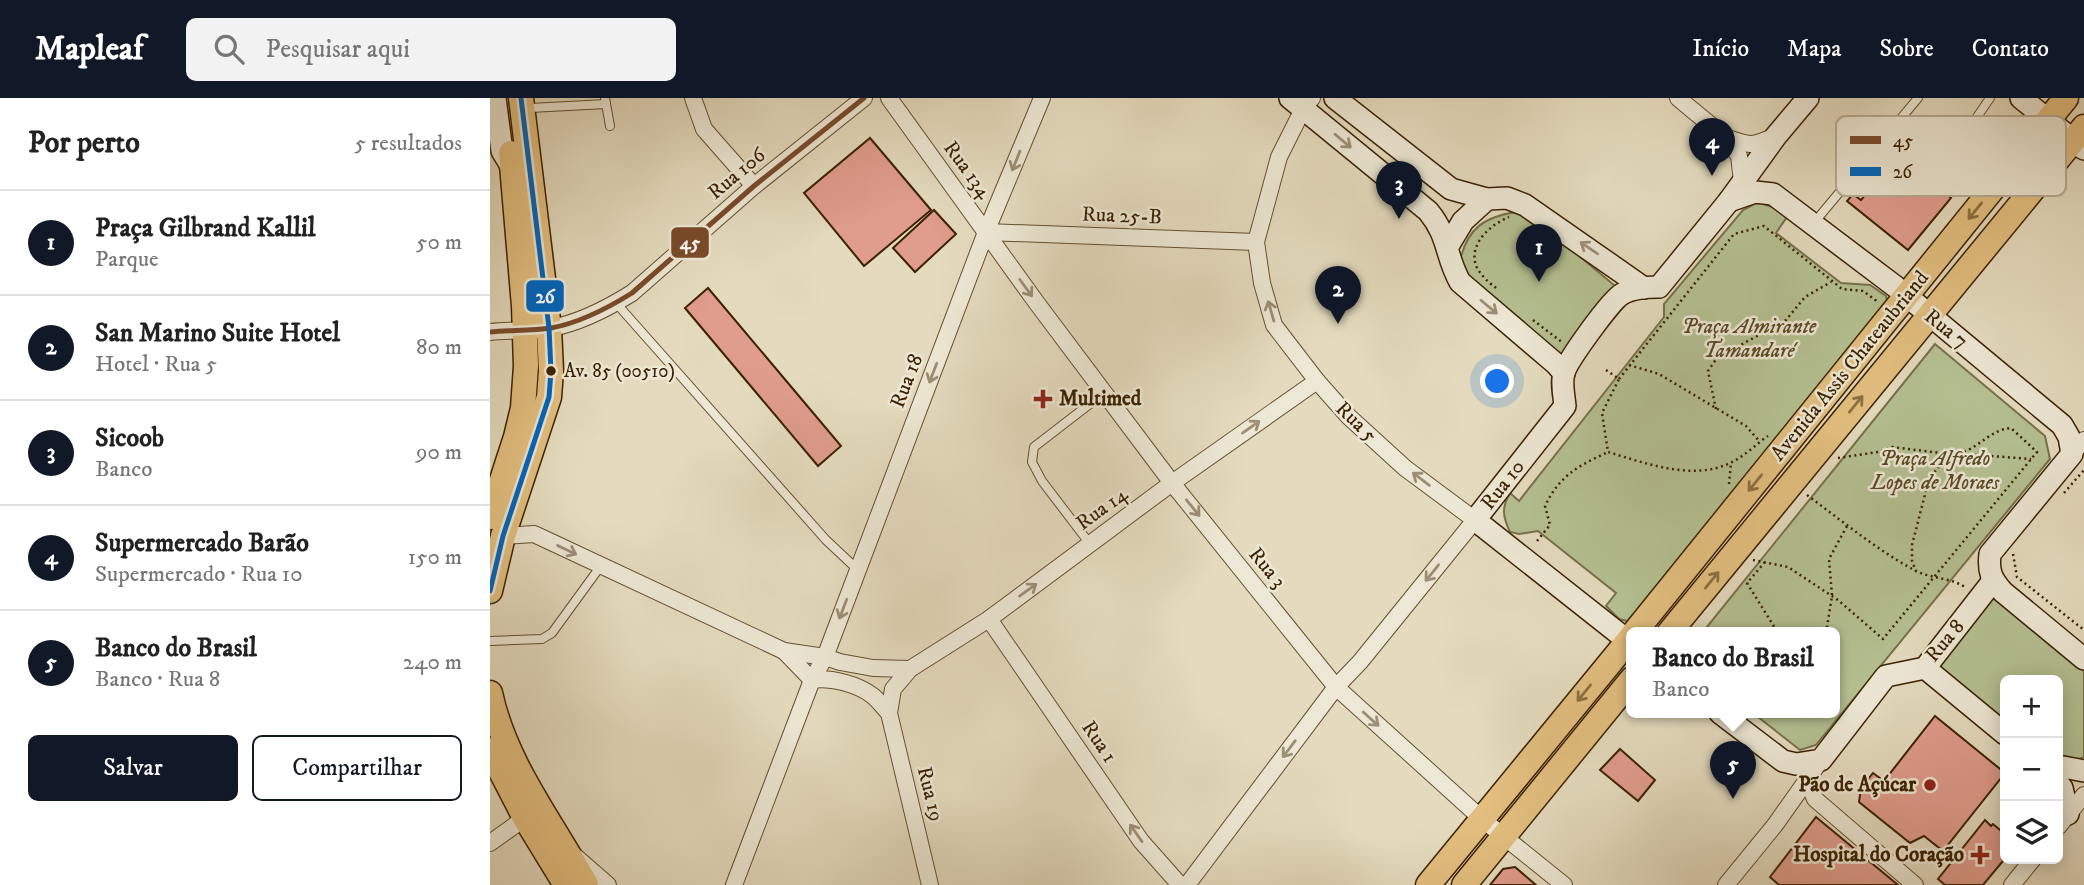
<!DOCTYPE html>
<html lang="pt">
<head>
<meta charset="utf-8">
<style>
  body { margin:0; font-family:"IM FELL DW Pica",serif; background:#f2f2f2; color:#222 }
  .controls { position:absolute; right:21px; bottom:21px; display:grid; overflow:hidden; border-radius:10px; box-shadow:0 4px 18px #0003 }
  .controls button { width:63px; height:63px; display:grid; place-items:center; padding:0; border:0; border-bottom:2px solid #e0e0e0; background:#fff; color:#222; font:35px sans-serif }
  .you { position:absolute; left:1008px; top:284px; width:24px; height:24px; margin:-18px; border:5px solid #fff; border-radius:50%; background:#1a73e8; box-shadow:0 0 0 10px #1a73e833 }
  .badge { display:grid; place-items:center; width:46px; height:46px; border-radius:50%; background:#111827; color:#fff; font-size:23px; font-weight:700 }
  .pin { position:absolute; translate:-50% -58px; filter:drop-shadow(0 2px 4px #0008) }
  .pin::after { content:''; position:absolute; top:37px; width:24px; height:21px; background:inherit; clip-path:polygon(0 0,100% 0,50% 100%) }
  .popup { position:absolute; left:1136px; top:529px; width:214px; height:91px; box-sizing:border-box; display:grid; place-content:center; border-radius:10px; background:#fff; filter:drop-shadow(0 2px 5px #0005); font-size:23px; white-space:nowrap; color:#767676 }
  .popup b { font-size:26px; color:#222 }
  .popup::after { content:''; position:absolute; left:50%; top:100%; margin-left:-14px; border:14px solid transparent; border-top-color:#fff }
  .list { margin:0; padding:0; list-style:none }
  h2 { display:flex; justify-content:space-between; align-items:center; height:91px; margin:0; padding:0 28px; font-size:30px }
  h2 small { font-size:23px; font-weight:400; color:#767676 }
  .list li { display:grid; grid-template-columns:46px 1fr auto; gap:21px; align-items:center; box-sizing:border-box; height:105px; padding:0 28px; border-top:2px solid #e0e0e0 }
  .list b { display:block; font-size:26px; white-space:nowrap }
  .list p { margin:0; font-size:23px; white-space:nowrap; color:#767676 }
  .list em { font-size:23px; font-style:normal; color:#767676 }
  .actions { display:flex; gap:14px; padding:21px 28px }
  .actions a { flex:1; padding:16px 0; border:2px solid #111827; border-radius:10px; text-align:center; font-size:24px; color:#111827 }
  .actions .main { background:#111827; color:#fff }
  .icon { flex:none; width:38px; height:38px; fill:none; stroke:currentColor; stroke-width:2; stroke-linecap:round; stroke-linejoin:round }
  .map { position:relative; flex:none; width:1594px; height:787px; overflow:hidden }
  header { display:flex; align-items:center; gap:42px; box-sizing:border-box; height:98px; padding:0 35px; background:#111827; color:#fff }
  header strong { font-size:33px }
  nav { display:flex; gap:38px; margin-inline-start:auto; font-size:24px }
  .search { width:490px; height:63px; background:#f2f2f2; display:flex; align-items:center; gap:18px; box-sizing:border-box; padding:0 24px; border-radius:10px; color:#767676; font-size:26px }
  main { display:flex }
  aside { flex:1; background:#fff }
  .map>svg:first-child { display:block }
</style>
</head>
<body>
<header>
<strong>Mapleaf</strong>
<div class="search"><svg class="icon" aria-label="search" viewBox="0 0 24 24"><circle cx="10" cy="10" r="6"/><path d="M15 15l6 6"/></svg>Pesquisar aqui</div>
<nav><a>Início</a><a>Mapa</a><a>Sobre</a><a>Contato</a></nav>
</header>
<main>
<aside>
<h2>Por perto<small>5 resultados</small></h2>
<ul class="list">
<li><span class="badge">1</span><div><b>Praça Gilbrand Kallil</b><p>Parque</p></div><em>50 m</em></li>
<li><span class="badge">2</span><div><b>San Marino Suite Hotel</b><p>Hotel · Rua 5</p></div><em>80 m</em></li>
<li><span class="badge">3</span><div><b>Sicoob</b><p>Banco</p></div><em>90 m</em></li>
<li><span class="badge">4</span><div><b>Supermercado Barão</b><p>Supermercado · Rua 10</p></div><em>150 m</em></li>
<li><span class="badge">5</span><div><b>Banco do Brasil</b><p>Banco · Rua 8</p></div><em>240 m</em></li>
</ul>
<div class="actions"><a class="main">Salvar</a><a>Compartilhar</a></div>
</aside>
<div class="map">
<svg width="1594" height="787" viewBox="0 0 1594 787">
  <rect width="100%" height="100%" fill="#e4dbbe"/>
  <filter id="stains"><feTurbulence type="fractalNoise" baseFrequency=".00286" numOctaves="4"/><feColorMatrix values="0 0 0 0 .2 0 0 0 0 .09 0 0 0 0 .02 0 0 0 .5 -.17"/></filter>
  <radialGradient id="worn" r=".72"><stop offset=".6" stop-color="#630" stop-opacity="0"/><stop offset="1" stop-color="#630" stop-opacity=".3"/></radialGradient>
  <g fill="#b4c091" stroke="#787049" stroke-width="2">
    <path d="M 1268,104 L 1285,110 L 1297,119 L 1286,135 L 1351,185 L 1380,187 L 1396,198 L 1398,208 L 1141,524 L 1129,521 L 1116,508 L 1126,495 L 1048,433 L 1029,436 L 1020,434 C 1013,419 1011,410 1020,395 L 1029,403 L 1174,219 L 1174,206 L 1253,112 Z"/>
    <path d="M 1026,114 L 1044,120 L 1131,193 L 1071,263 L 984,192 L 970,162 C 978,130 994,119 1026,114 Z"/>
    <path d="M 1445,246 L 1555,338 L 1560,361 L 1326,647 L 1310,652 L 1263,615 L 1344,615 L 1344,535 L 1212,535 Z"/>
    <path d="M 1503,495 L 1594,573 L 1594,659 L 1582,664 L 1568,663 L 1568,582 L 1515,582 L 1515,623 L 1449,572 L 1448,564 Z"/>
  </g>
  <g fill="#e09c8c" stroke="#3b2101" stroke-width="2">
    <path d="M 380,40 L 441,112 L 374,168 L 314,95 Z"/>
    <path d="M 1395,47 L 1461,100 L 1418,152 L 1357,103 L 1363,96 L 1371,102 L 1387,82 L 1375,72 Z"/>
    <path d="M 444,112 L 466,136 L 425,174 L 403,150 Z"/>
    <path d="M 218,190 L 351,348 L 328,368 L 195,210 Z"/>
    <path d="M 1445,618 L 1515,675 L 1453,753 L 1434,738 L 1420,745 L 1369,704 L 1371,690 L 1383,675 L 1394,683 Z"/>
    <path d="M 1130,651 L 1165,682 L 1148,703 L 1110,672 Z"/>
    <path d="M 1326,719 L 1408,787 L 1289,787 L 1280,779 Z"/>
    <path d="M 1495,722 L 1501,728 L 1503,726 L 1510,732 L 1512,730 L 1515,732 L 1515,755 L 1512,759 L 1513,763 L 1493,787 L 1455,787 L 1448,781 Z"/>
    <path d="M 1025,769 L 1046,787 L 1000,787 L 1013,771 Z"/>
  </g>
  <g fill="none" stroke-linecap="round" stroke-linejoin="round">
    <defs>
      <g id="lane">
        <path d="M 115,0 L 120,28"/>
        <path d="M 1500,0 L 1487,19 C 1491,36 1511,48 1524,60"/>
        <path d="M 40,10 L 116,6"/>
        <path d="M 1323,126 L 1428,0"/>
        <path d="M 126,205 L 336,442 L 368,472"/>
        <path d="M 600,446 L 552,383 L 542,364 L 544,349 L 614,295"/>
        <path d="M 0,543 L 52,541 L 62,535 L 110,469"/>
      </g>
      <g id="street">
        <path d="M 203,0 L 214,31 L 264,88"/>
        <path d="M 399,0 L 546,204 L 682,385 L 846,589 L 992,721 L 1074,787"/>
        <path d="M 1188,0 L 1235,39 L 1249,58 L 1252,83"/>
        <path d="M 1235,39 C 1260,48 1261,49 1285,38"/>
        <path d="M 496,134 L 766,144"/>
        <path d="M 0,234 C 20,232 41,233 61,230 C 89,225 118,210 142,195 L 264,88 L 374,0"/>
        <path d="M 1582,356 L 1594,342"/>
        <path d="M 13,438 L 44,436 L 294,553 L 335,559 L 350,564 L 383,570 L 420,571"/>
        <path d="M 499,521 L 651,743 L 690,787"/>
        <path d="M 294,553 L 322,582"/>
        <path d="M 322,582 C 340,579 368,586 383,598 C 389,603 394,610 399,615"/>
        <path d="M 1317,682 L 1325,701 L 1425,787"/>
        <path d="M 1568,729 L 1594,697"/>
        <path d="M 0,745 L 35,720"/>
        <path d="M 86,759 L 118,787"/>
        <path d="M 244,787 L 322,582 L 335,559 L 496,134 L 552,0"/>
        <path d="M 440,787 L 399,615 L 403,591 L 420,571 L 499,521 L 682,385 L 827,283"/>
        <path d="M 697,787 L 846,589 L 870,564 L 985,422 L 915,370 L 858,318 L 827,283 L 784,227 L 772,185 L 766,144 L 789,59 L 813,11 L 822,0"/>
        <path d="M 1236,787 L 1285,727 L 1331,662"/>
        <path d="M 1522,787 L 1543,761"/>
      </g>
      <g id="secondary">
        <path d="M 5,0 L 12,53 L 23,71"/>
        <path d="M 800,0 L 938,113 C 959,138 955,157 970,184 L 1066,266 L 1074,275"/>
        <path d="M 845,0 L 961,91 L 997,101 L 1017,100 L 1035,107 L 1154,190"/>
        <path d="M 1531,0 L 1594,51"/>
        <path d="M 1239,103 L 1265,94 L 1283,96 L 1406,189 L 1572,327 L 1579,339 L 1582,356 L 1500,456 C 1498,473 1501,481 1513,494 L 1594,561"/>
        <path d="M 958,148 L 973,123 L 997,101"/>
        <path d="M 1142,546 L 985,422 L 1075,308 C 1074,298 1071,284 1074,275 C 1077,263 1121,202 1132,196 C 1142,190 1158,189 1169,189 L 1239,103 L 1286,38 L 1318,0"/>
        <path d="M 1435,570 L 1515,636"/>
        <path d="M 1230,615 L 1293,663 L 1306,666 L 1331,662 L 1396,578 L 1435,570 L 1503,483"/>
        <path d="M 1568,668 L 1594,673"/>
        <path d="M 1568,685 L 1572,690 L 1578,716"/>
      </g>
      <g id="primary">
        <path d="M 0,419 L 26,339 L 33,310 L 36,268 L 34,208 L 21,55"/>
        <path d="M 0,493 L 13,438 L 59,299 L 61,273 L 59,230 L 31,0"/>
        <path d="M 1144,535 L 1576,0"/>
        <path d="M 1179,535 L 1594,29"/>
        <path d="M 0,595 C 15,666 62,724 96,787"/>
        <path d="M 0,652 L 35,720 L 76,787"/>
        <path d="M 938,787 L 1142,538"/>
        <path d="M 974,787 L 1142,581"/>
      </g>
    </defs>
    <use href="#lane" stroke="#655030" stroke-width="10"/>
    <use href="#street" stroke="#655030" stroke-width="18"/>
    <use href="#secondary" stroke="#3b2101" stroke-width="24"/>
    <use href="#primary" stroke="#3b2101" stroke-width="27"/>
    <g stroke="#3b2101" stroke-width="2.5" stroke-dasharray="2 3.5" stroke-linecap="butt">
      <path d="M 1006,190 C 998,184 987,174 985,164 C 981,143 1002,126 1019,119"/>
      <path d="M 1043,222 L 1073,245"/>
      <path d="M 1139,267 L 1169,276 L 1256,328 L 1270,344"/>
      <path d="M 1116,272 L 1129,281 L 1112,315 L 1118,354 C 1155,365 1204,384 1242,364 C 1255,358 1266,346 1278,338"/>
      <path d="M 1129,281 L 1244,136 L 1274,128 L 1352,191 L 1373,193 L 1388,204"/>
      <path d="M 1226,311 L 1218,273 L 1227,260 L 1296,222 L 1315,199 L 1341,184"/>
      <path d="M 1474,356 L 1541,361"/>
      <path d="M 1348,360 L 1388,354 L 1402,349 L 1459,356"/>
      <path d="M 1239,386 L 1241,365"/>
      <path d="M 1574,395 L 1594,372"/>
      <path d="M 1317,397 C 1352,423 1386,451 1424,472 C 1441,481 1459,479 1475,489"/>
      <path d="M 1047,443 L 1060,427 L 1055,408 C 1070,377 1088,368 1118,354"/>
      <path d="M 1523,456 L 1527,479 L 1594,532"/>
      <path d="M 1263,462 L 1298,469 L 1348,502 L 1393,541 L 1547,354 L 1521,330 C 1496,332 1486,357 1459,356 L 1439,381 L 1422,447 L 1422,463 L 1426,473"/>
      <path d="M 1275,464 L 1257,485 L 1288,535"/>
      <path d="M 1336,535 L 1342,498 L 1339,461 L 1357,428"/>
    </g>
    <use href="#lane" stroke="#ede8d5" stroke-width="8"/>
    <use href="#street" stroke="#ede8d5" stroke-width="16"/>
    <use href="#secondary" stroke="#ede8d5" stroke-width="21"/>
    <use href="#primary" stroke="#e2be7f" stroke-width="24"/>
    <defs>
      <path id="bus-1" d="M 0,234 C 20,232 41,233 61,230 C 89,225 118,210 142,195 L 264,88 L 374,0"/>
      <path id="bus-2" d="M 0,493 L 13,438 L 59,299 L 61,273 L 59,230 L 31,0"/>
    </defs>
    <use href="#bus-1" stroke="#ede8d5" stroke-width="10"/>
    <use href="#bus-2" stroke="#ede8d5" stroke-width="10"/>
    <use href="#bus-1" stroke="#7a4b2a" stroke-width="5"/>
    <use href="#bus-2" stroke="#0065bd" stroke-width="5"/>
  </g>
  <defs><path id="oneway-shaft" d="M-6 0H5M1.5-3L5.5 0L1.5 3" fill="none" stroke-width="1.6" stroke-linecap="round" stroke-linejoin="round" transform="scale(1.75)"/></defs>
  <g stroke="#9d8e76">
    <use href="#oneway-shaft" transform="translate(853 43) rotate(40)"/>
    <use href="#oneway-shaft" transform="translate(526 63) rotate(112)"/>
    <use href="#oneway-shaft" transform="translate(1099 150) rotate(-146)"/>
    <use href="#oneway-shaft" transform="translate(536 190) rotate(54)"/>
    <use href="#oneway-shaft" transform="translate(999 209) rotate(40)"/>
    <use href="#oneway-shaft" transform="translate(781 213) rotate(-106)"/>
    <use href="#oneway-shaft" transform="translate(443 275) rotate(111)"/>
    <use href="#oneway-shaft" transform="translate(761 329) rotate(-35)"/>
    <use href="#oneway-shaft" transform="translate(931 381) rotate(-143)"/>
    <use href="#oneway-shaft" transform="translate(703 410) rotate(51)"/>
    <use href="#oneway-shaft" transform="translate(77 452) rotate(26)"/>
    <use href="#oneway-shaft" transform="translate(942 475) rotate(129)"/>
    <use href="#oneway-shaft" transform="translate(538 492) rotate(-36)"/>
    <use href="#oneway-shaft" transform="translate(353 511) rotate(111)"/>
    <use href="#oneway-shaft" transform="translate(881 621) rotate(42)"/>
    <use href="#oneway-shaft" transform="translate(799 651) rotate(127)"/>
    <use href="#oneway-shaft" transform="translate(646 735) rotate(-125)"/>
  </g>
  <g stroke="#8e7040">
    <use href="#oneway-shaft" transform="translate(1485 113) rotate(129)"/>
    <use href="#oneway-shaft" transform="translate(1366 306) rotate(-51)"/>
    <use href="#oneway-shaft" transform="translate(1265 385) rotate(129)"/>
    <use href="#oneway-shaft" transform="translate(1222 482) rotate(-51)"/>
    <use href="#oneway-shaft" transform="translate(1094 595) rotate(129)"/>
  </g>
  <circle fill="#3b2101" stroke="#ede8d5" stroke-width="2.5" cx="61" cy="273" r="6"/>
  <g fill="#8f2418" stroke="#ede8d5" stroke-width="2.5">
    <path d="M549.5 290.5h7v7h7v7h-7v7h-7v-7h-7v-7h7z"/>
    <circle cx="1440" cy="687" r="7"/>
    <path d="M1486.5 746.5h7v7h7v7h-7v7h-7v-7h-7v-7h7z"/>
  </g>
  <g text-anchor="middle" dominant-baseline="central" stroke-width="5" stroke-linejoin="round" paint-order="stroke">
    <g font-size="19" fill="#3b2101" stroke="#ede8d5" text-anchor="start">
      <text x="74" y="273">Av. 85 (00510)</text>
    </g>
    <g font-size="21" fill="#3b2101" stroke="#ede8d5">
      <text transform="translate(477 72) rotate(54)">Rua 134</text>
      <text transform="translate(247 76) rotate(-40)">Rua 106</text>
      <text transform="translate(632 118) rotate(2)">Rua 25-B</text>
      <text transform="translate(1456 231) rotate(39)">Rua 7</text>
      <text transform="translate(1360 268) rotate(-51)">Avenida Assis Chateaubriand</text>
      <text transform="translate(417 283) rotate(-69)">Rua 18</text>
      <text transform="translate(866 324) rotate(44)">Rua 5</text>
      <text transform="translate(1013 387) rotate(-52)">Rua 10</text>
      <text transform="translate(612 411) rotate(-36)">Rua 14</text>
      <text transform="translate(777 470) rotate(51)">Rua 3</text>
      <text transform="translate(1455 543) rotate(-50)">Rua 8</text>
      <text transform="translate(609 644) rotate(56)">Rua 1</text>
      <text transform="translate(440 696) rotate(76)">Rua 19</text>
    </g>
    <g font-size="21" font-style="italic" fill="#594925" stroke="#ede8d5">
      <text x="1259" y="229">Praça Almirante<tspan x="1259" dy="24">Tamandaré</tspan></text>
      <text x="1445" y="361">Praça Alfredo<tspan x="1445" dy="24">Lopes de Moraes</tspan></text>
    </g>
    <g font-size="21" font-weight="bold" fill="#3b2101" stroke="#ede8d5" text-anchor="end">
      <text x="569" y="301" text-anchor="start">Multimed</text>
      <text x="1426" y="687">Pão de Açúcar</text>
      <text x="1474" y="757">Hospital do Coração</text>
    </g>
  </g>
  <rect x="1346" y="18" width="230" height="80" rx="10" fill="#ede8d5" stroke="#b8ac95" stroke-width="2"/>
  <rect x="1360" y="38" width="31" height="8" fill="#7a4b2a"/>
  <rect x="1360" y="69" width="31" height="9" fill="#0065bd"/>
  <g font-size="19" fill="#3b2101">
    <text x="1403" y="49">45</text>
    <text x="1403" y="80">26</text>
  </g>
  <g stroke="#ede8d5" stroke-width="2.5">
    <rect x="180" y="128" width="40" height="33" rx="7" fill="#7a4b2a"/>
    <rect x="35" y="181" width="40" height="34" rx="7" fill="#0065bd"/>
  </g>
  <g font-size="19" text-anchor="middle" font-weight="bold" fill="#fff">
    <text x="200" y="151">45</text>
    <text x="55" y="205">26</text>
  </g>
  <rect width="100%" height="100%" filter="url(#stains)"/>
  <rect width="100%" height="100%" fill="url(#worn)"/>
</svg>
<div class="controls">
<button>+</button>
<button>−</button>
<button><svg class="icon" aria-label="layers" viewBox="0 0 24 24"><path d="M12 4l9 5-9 5-9-5zM3 14l9 5 9-5"/></svg></button>
</div>
<div class="you"></div>
<div class="pin badge" style="left:1049px;top:184px">1</div>
<div class="pin badge" style="left:848px;top:226px">2</div>
<div class="pin badge" style="left:909px;top:121px">3</div>
<div class="pin badge" style="left:1222px;top:78px">4</div>
<div class="pin badge" style="left:1243px;top:701px">5</div>
<div class="popup"><b>Banco do Brasil</b>Banco</div>
</div>
</main>
</body>
</html>
